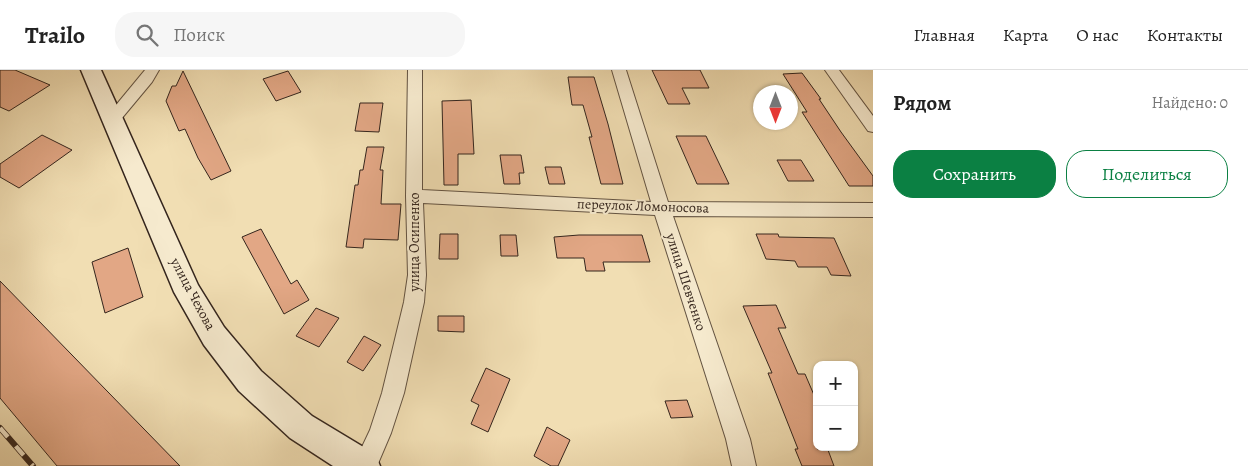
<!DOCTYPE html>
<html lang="ru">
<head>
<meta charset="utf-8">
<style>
  body { margin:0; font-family:Alegreya,serif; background:#f6f6f6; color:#222 }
  .controls { position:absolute; right:15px; bottom:15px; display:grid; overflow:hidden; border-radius:10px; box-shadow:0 1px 4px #0004 }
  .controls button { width:45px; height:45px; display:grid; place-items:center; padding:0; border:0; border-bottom:1px solid #e0e0e0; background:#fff; color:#222; font:25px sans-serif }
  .compass { position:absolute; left:753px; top:15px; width:45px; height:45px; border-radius:50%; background:#fff; box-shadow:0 1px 4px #0004; rotate:180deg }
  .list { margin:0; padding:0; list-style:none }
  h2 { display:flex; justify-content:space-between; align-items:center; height:65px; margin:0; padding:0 20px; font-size:21px }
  h2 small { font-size:16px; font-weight:400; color:#767676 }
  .actions { display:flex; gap:10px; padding:15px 20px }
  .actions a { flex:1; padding:11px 0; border:1px solid #0b8043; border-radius:20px; text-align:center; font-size:18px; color:#0b8043 }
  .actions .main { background:#0b8043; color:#fff }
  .icon { flex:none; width:28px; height:28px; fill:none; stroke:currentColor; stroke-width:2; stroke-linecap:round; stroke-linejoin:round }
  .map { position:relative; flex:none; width:873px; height:396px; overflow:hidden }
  header { display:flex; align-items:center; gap:30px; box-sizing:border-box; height:70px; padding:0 25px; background:#fff; border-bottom:1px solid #e0e0e0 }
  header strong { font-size:24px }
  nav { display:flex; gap:28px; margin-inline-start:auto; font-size:18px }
  .search { width:350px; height:45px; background:#f6f6f6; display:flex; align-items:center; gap:12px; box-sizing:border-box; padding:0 18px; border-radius:20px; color:#767676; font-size:19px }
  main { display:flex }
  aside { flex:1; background:#fff }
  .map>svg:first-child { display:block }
</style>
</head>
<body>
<header>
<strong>Trailo</strong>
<div class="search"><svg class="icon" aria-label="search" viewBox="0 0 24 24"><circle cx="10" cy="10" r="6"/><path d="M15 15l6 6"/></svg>Поиск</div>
<nav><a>Главная</a><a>Карта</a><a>О нас</a><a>Контакты</a></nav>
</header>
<main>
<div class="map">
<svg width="873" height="396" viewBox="0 0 873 396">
  <rect width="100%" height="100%" fill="#f1deb3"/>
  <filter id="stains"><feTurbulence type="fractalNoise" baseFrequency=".004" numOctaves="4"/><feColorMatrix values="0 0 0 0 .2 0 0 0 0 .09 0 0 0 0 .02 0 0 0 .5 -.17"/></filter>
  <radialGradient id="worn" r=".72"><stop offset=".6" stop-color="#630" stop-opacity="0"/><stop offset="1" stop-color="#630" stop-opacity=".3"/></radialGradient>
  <g fill="#e2a785" stroke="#34251d">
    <path d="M 0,0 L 15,0 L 50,15 L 9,41 L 0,37 Z"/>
    <path d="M 652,0 L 700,0 L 709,18 L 682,18 L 690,34 L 668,34 Z"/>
    <path d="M 183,1 L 231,101 L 211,110 L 198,88 L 185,59 L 179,61 L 166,31 L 172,16 L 176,16 Z"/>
    <path d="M 288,1 L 301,22 L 276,31 L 263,9 Z"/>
    <path d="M 802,3 L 821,29 L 819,29 L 841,62 L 873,106 L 873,116 L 849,116 L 802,42 L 807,42 L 783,4 Z"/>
    <path d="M 568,7 L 594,7 L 608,54 L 623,114 L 601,114 L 589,67 L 592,67 L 583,35 L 572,35 Z"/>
    <path d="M 471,30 L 474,84 L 458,84 L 458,115 L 444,115 L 442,31 Z"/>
    <path d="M 360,33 L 383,33 L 379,62 L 355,61 Z"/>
    <path d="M 42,65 L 72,80 L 19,118 L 0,107 L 0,94 Z"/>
    <path d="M 676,66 L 706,66 L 729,114 L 697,114 Z"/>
    <path d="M 367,77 L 384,77 L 380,100 L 383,100 L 381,134 L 401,134 L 398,170 L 364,169 L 363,178 L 346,177 L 355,115 L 358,115 L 360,100 L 363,100 Z"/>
    <path d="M 500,85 L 521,85 L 524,103 L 519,103 L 520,114 L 504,114 Z"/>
    <path d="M 777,90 L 801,90 L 814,111 L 788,111 Z"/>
    <path d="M 545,97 L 561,97 L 565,114 L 549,114 Z"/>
    <path d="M 261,159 L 291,214 L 297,210 L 309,230 L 284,244 L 242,167 Z"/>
    <path d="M 440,164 L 458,164 L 458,189 L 439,189 Z"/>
    <path d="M 756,164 L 778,164 L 779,167 L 834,168 L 851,206 L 831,205 L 827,197 L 798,197 L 795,191 L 766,189 Z"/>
    <path d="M 500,165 L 516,165 L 518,186 L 501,186 Z"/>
    <path d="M 579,165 L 642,165 L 650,192 L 603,192 L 605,201 L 586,201 L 584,188 L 557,188 L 554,167 Z"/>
    <path d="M 128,178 L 143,227 L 105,243 L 92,192 Z"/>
    <path d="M 0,211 L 180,396 L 57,396 L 0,328 Z"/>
    <path d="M 776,235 L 786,258 L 778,258 L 798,304 L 805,304 L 817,332 L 817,379 L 828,380 L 834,396 L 802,396 L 795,379 L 798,379 L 768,303 L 772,303 L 743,236 Z"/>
    <path d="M 316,238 L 339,248 L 319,277 L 296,266 Z"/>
    <path d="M 438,246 L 464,246 L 464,262 L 438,261 Z"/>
    <path d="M 364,266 L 381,275 L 363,301 L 347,292 Z"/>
    <path d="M 486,298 L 510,309 L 488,362 L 471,354 L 479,335 L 471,331 Z"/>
    <path d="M 687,330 L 693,347 L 671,348 L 665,331 Z"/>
    <path d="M 547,357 L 570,370 L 558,396 L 551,396 L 534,386 Z"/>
  </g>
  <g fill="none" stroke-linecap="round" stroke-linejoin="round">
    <defs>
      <g id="minor">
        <path d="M 145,0 L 159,0 L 152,12 L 117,54 L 107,54 L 104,50 L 107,46 Z"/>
        <path d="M 408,0 L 422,0 L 422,120 L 651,132 L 612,0 L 626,0 L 668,132 L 873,133 L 873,147 L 673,146 L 750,369 L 756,396 L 732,396 L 726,369 L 655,145 L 423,133 L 426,205 L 424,232 L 404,323 L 391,363 L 377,396 L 353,396 L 370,360 L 382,323 L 404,232 L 408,205 L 406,126 Z"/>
        <path d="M 825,0 L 839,0 L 873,46 L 873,62 L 868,61 Z"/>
      </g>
      <path id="secondary" d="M 81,0 L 101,0 L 198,215 L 224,257 L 261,301 L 312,346 L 375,384 L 380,396 L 333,396 L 290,368 L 239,321 L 204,275 L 174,222 Z"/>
    </defs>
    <use href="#minor" stroke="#635342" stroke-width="2"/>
    <use href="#secondary" stroke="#34251d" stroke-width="3"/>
    <use href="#minor" fill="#f6eace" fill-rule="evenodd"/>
    <use href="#secondary" fill="#f6eace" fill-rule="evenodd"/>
    <defs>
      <path id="rail" d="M 0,358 L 33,396"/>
    </defs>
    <use href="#rail" stroke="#34251d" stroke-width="6"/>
    <use href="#rail" stroke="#f6eace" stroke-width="4.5" stroke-dasharray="12" stroke-linecap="butt"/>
  </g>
  <g text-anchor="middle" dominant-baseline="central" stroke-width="4" stroke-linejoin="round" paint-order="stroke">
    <g font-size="14" fill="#34251d" stroke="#f6eace">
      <text transform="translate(643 136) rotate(2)">переулок Ломоносова</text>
      <text transform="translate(414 172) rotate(-90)">улица Осипенко</text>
      <text transform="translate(686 212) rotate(72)">улица Шевченко</text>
      <text transform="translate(193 224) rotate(62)">улица Чехова</text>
    </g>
  </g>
  <rect width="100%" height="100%" filter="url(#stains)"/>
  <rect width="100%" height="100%" fill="url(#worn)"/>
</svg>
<div class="controls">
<button>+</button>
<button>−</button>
</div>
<svg class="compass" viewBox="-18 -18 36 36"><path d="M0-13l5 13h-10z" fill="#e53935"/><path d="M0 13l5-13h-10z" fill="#767676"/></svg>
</div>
<aside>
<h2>Рядом<small>Найдено: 0</small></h2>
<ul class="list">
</ul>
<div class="actions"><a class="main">Сохранить</a><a>Поделиться</a></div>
</aside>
</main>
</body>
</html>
